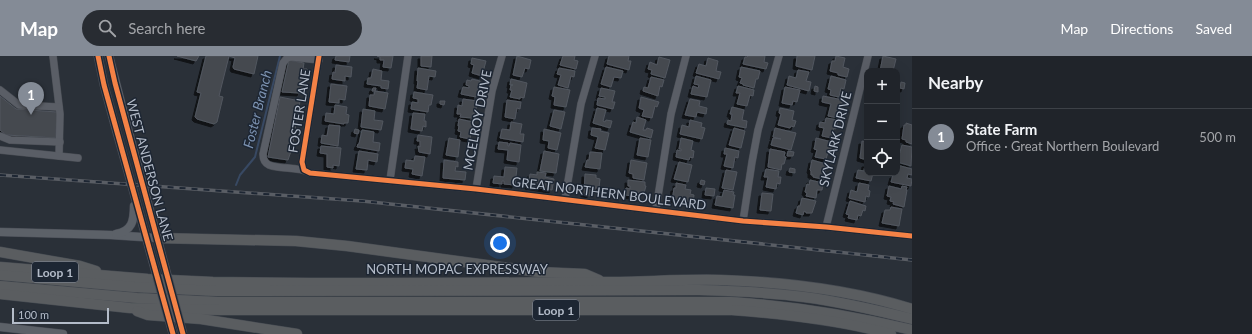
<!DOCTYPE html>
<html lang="en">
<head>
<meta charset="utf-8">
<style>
  body { margin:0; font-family:Lato,sans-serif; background:#282c32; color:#f1f3f6 }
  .controls { position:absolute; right:12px; top:12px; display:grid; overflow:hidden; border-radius:8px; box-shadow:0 4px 16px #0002 }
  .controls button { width:36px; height:36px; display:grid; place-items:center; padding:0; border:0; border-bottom:1px solid #3d4147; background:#20242a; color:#f1f3f6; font:20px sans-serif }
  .scale { position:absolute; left:12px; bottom:10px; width:97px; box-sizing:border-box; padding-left:4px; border:2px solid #b4bcc9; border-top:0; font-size:11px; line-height:14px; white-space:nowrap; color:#b4bcc9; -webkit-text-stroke:3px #1d2633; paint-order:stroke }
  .you { position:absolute; left:500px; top:187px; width:14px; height:14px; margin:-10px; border:3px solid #fff; border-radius:50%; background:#1a73e8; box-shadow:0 0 0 6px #1a73e833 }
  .badge { display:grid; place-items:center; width:26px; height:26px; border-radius:50%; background:#848b96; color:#fff; font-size:13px; font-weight:700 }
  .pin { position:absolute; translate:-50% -33px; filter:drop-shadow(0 1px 2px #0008) }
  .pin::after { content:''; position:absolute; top:21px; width:14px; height:12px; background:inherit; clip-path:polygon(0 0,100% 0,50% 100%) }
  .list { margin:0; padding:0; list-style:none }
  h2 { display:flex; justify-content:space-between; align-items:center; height:52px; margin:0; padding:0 16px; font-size:17px }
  h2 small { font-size:13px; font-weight:400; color:#a2a4a8 }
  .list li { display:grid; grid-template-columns:26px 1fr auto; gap:12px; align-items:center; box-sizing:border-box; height:56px; padding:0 16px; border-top:1px solid #3d4147 }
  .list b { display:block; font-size:15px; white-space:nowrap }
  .list p { margin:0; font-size:13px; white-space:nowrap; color:#a2a4a8 }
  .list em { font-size:13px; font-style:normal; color:#a2a4a8 }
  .icon { flex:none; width:22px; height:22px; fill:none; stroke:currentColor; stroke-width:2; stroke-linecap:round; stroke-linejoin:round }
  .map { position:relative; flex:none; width:912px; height:278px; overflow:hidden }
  header { display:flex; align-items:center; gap:24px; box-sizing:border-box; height:56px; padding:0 20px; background:#848b96; color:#fff }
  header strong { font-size:19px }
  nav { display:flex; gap:22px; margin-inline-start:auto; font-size:14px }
  .search { width:280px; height:36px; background:#282c32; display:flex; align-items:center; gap:10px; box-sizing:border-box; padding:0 14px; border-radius:22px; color:#a2a4a8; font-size:15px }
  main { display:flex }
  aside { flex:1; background:#20242a }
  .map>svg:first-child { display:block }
</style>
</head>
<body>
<header>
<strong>Map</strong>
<div class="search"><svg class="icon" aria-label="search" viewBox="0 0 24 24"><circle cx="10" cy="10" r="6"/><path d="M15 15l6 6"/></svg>Search here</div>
<nav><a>Map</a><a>Directions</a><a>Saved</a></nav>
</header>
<main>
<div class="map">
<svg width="912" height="278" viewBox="0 0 912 278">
  <defs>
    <filter id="shadow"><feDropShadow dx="-3" dy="3" stdDeviation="0" flood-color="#0009"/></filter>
  </defs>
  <rect width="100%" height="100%" fill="#2a3038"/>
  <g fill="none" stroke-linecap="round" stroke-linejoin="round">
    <path stroke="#384963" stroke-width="2" d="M 236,129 L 240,119 L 255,101 L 280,0"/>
  </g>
  <g fill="#444950" stroke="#52575f" filter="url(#shadow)">
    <path d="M 177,0 L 199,0 L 196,5 Z"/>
    <path d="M 206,0 L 258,0 L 254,18 L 234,13 L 233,11 L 235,2 L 229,0 L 219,40 L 223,41 L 217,66 L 214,68 L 197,63 L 195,61 L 201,37 L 197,36 Z"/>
    <path d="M 336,0 L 350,0 L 349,6 L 335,4 Z"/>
    <path d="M 377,0 L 393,0 L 391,12 L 383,11 L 384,4 L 380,4 L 380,1 Z"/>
    <path d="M 421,0 L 432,0 L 431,11 L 421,10 Z"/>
    <path d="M 517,0 L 531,4 L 529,13 L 525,12 L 522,21 L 513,19 Z"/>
    <path d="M 563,0 L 575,0 L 574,4 L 578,5 L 576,13 L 560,9 Z"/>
    <path d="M 609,0 L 629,0 L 628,5 L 631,5 L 629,14 L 607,8 Z"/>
    <path d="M 748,0 L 765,0 L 764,6 L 768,7 L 766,13 L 743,8 L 745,1 L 747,1 Z"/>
    <path d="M 797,0 L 815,0 L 812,14 L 796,10 Z"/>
    <path d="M 836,0 L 845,2 L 843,11 L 849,13 L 847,21 L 838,19 L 838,17 L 830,15 L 832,5 L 835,5 Z"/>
    <path d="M 883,0 L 896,3 L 893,15 L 880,15 Z"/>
    <path d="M 659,1 L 670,4 L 665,22 L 651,18 L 652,14 L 648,13 L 650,6 L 657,9 Z"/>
    <path d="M 472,2 L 486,5 L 482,20 L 472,17 L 474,9 L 471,8 Z"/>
    <path d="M 708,2 L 718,5 L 716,15 L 721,16 L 719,23 L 696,17 L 699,8 L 706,10 Z"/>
    <path d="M 289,4 L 304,7 L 303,13 L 307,13 L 305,29 L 303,28 L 300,37 L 282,36 Z"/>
    <path d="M 336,9 L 352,11 L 351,21 L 345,20 L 345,25 L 332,23 L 333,16 L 335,17 Z"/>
    <path d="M 606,11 L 623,15 L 621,22 L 614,21 L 611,31 L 601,28 Z"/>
    <path d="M 741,11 L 760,15 L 758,23 L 756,23 L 754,32 L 743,29 L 743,28 L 740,27 L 742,22 L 739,21 Z"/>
    <path d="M 418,12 L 436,15 L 435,21 L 429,20 L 427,34 L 417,32 L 418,25 L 417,25 Z"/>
    <path d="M 559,12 L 575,15 L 574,21 L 571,20 L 568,32 L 558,29 L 561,19 L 557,18 Z"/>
    <path d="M 373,13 L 382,15 L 381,24 L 389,25 L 388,33 L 381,32 L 381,30 L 367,28 L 368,22 L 371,22 Z"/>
    <path d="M 798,14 L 809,16 L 806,25 L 811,26 L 809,35 L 787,29 L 789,20 L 796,22 Z"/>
    <path d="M 696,20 L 711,24 L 707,41 L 691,38 L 693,30 L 698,32 L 699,29 L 694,28 Z"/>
    <path d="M 831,20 L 846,24 L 844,33 L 841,32 L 839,41 L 830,39 L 831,34 L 828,33 Z"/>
    <path d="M 651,21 L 664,24 L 662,31 L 660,30 L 658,40 L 643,35 L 644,31 L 648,32 Z"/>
    <path d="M 472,23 L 480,25 L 476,41 L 461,38 L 463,31 L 469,32 L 469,30 L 466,29 L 467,24 L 471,25 Z"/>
    <path d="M 511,23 L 527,27 L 524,42 L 520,41 L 520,43 L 510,41 L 512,34 L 510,34 L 511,29 L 513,29 L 510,29 Z"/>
    <path d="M 901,26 L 905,27 L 904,33 L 900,32 Z"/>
    <path d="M 331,28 L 347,30 L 345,44 L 339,43 L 339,47 L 329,46 Z"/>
    <path d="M 738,30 L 754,34 L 753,40 L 750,39 L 747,50 L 737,48 L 740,37 L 736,37 Z"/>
    <path d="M 815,30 L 818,31 L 818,36 L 814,35 Z"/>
    <path d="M 554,31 L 570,34 L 566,51 L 554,49 L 555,41 L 552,40 Z"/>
    <path d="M 785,31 L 800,34 L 797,46 L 793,45 L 792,49 L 782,47 Z"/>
    <path d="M 373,32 L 376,32 L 375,35 L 388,37 L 385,53 L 369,50 L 370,39 L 374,39 L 375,35 L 372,35 Z"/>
    <path d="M 601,32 L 615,35 L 612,46 L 615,46 L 613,53 L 597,49 L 598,42 L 605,43 L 605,41 L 599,40 Z"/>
    <path d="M 414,36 L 433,39 L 431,49 L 429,49 L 428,56 L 411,53 L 412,46 L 418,47 L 418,43 L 413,42 Z"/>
    <path d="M 0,40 L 16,53 L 57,56 L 56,82 L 6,79 L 0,74 Z"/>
    <path d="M 823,40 L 843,44 L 838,62 L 828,60 L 831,48 L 822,46 Z"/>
    <path d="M 280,41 L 300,45 L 299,51 L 296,52 L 296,54 L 297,55 L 297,57 L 298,57 L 297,64 L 294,63 L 294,67 L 296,67 L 293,87 L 291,87 L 291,92 L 292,92 L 288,104 L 268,101 Z"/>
    <path d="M 641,41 L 659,46 L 657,51 L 655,50 L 652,62 L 642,60 L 644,54 L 639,52 Z"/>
    <path d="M 463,43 L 477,45 L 476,53 L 474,58 L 473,57 L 472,62 L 460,61 L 461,58 L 457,58 L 458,49 L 462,50 Z"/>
    <path d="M 690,43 L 700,45 L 699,50 L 707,52 L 706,58 L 697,56 L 696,61 L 685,59 Z"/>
    <path d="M 507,44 L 521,46 L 520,53 L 517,52 L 515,63 L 505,61 Z"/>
    <path d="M 440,45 L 445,45 L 444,49 L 440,48 Z"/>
    <path d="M 335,49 L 347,51 L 346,58 L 349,59 L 348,67 L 344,67 L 344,68 L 325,65 L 326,57 L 334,58 Z"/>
    <path d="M 732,51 L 744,54 L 742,64 L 747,65 L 746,72 L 727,68 L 728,64 L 731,65 L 732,58 L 730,58 Z"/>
    <path d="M 597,52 L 606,54 L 603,65 L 605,66 L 606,64 L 612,65 L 610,72 L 593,67 Z"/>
    <path d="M 780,52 L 794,55 L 792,64 L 796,65 L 794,71 L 791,70 L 790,72 L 778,69 L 781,58 L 779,57 Z"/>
    <path d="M 363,53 L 375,55 L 374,64 L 383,65 L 381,74 L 361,71 Z"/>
    <path d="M 554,54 L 565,56 L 561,73 L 550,70 Z"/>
    <path d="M 413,57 L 425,58 L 424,65 L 426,65 L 426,71 L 423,70 L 422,75 L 411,73 Z"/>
    <path d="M 637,61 L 646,64 L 643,74 L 646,74 L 647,72 L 653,74 L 651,82 L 630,76 L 633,66 L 636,67 Z"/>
    <path d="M 826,62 L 838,64 L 836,73 L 834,72 L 832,82 L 822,80 L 824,72 L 819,71 L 820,66 L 825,67 Z"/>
    <path d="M 459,63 L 473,66 L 470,83 L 460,81 L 461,76 L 458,75 L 459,70 L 458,70 Z"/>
    <path d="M 690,64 L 702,67 L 701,71 L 705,72 L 702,83 L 680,78 L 682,69 L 689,71 Z"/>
    <path d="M 511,66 L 522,68 L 520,78 L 524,78 L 523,86 L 500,82 L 502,73 L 510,74 Z"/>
    <path d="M 906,67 L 912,69 L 912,88 L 906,86 L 906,84 L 902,83 L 904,69 L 906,69 Z"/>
    <path d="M 329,69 L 340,70 L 338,90 L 321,87 L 322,79 L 327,80 Z"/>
    <path d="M 592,72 L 601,73 L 600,75 L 609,77 L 605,94 L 595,92 L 598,81 L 591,79 Z"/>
    <path d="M 734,72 L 745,75 L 741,92 L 729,89 Z"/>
    <path d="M 775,72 L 796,77 L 791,94 L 771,89 L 773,82 L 781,83 L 773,81 Z"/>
    <path d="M 355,73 L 359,74 L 358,78 L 354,77 Z"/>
    <path d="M 544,73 L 561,77 L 557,94 L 548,92 L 549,85 L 543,84 Z"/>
    <path d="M 362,74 L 374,76 L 373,86 L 380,87 L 379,95 L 357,91 L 358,88 L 359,88 Z"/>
    <path d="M 418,79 L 432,81 L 430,98 L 419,96 L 418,90 L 420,91 L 420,85 L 417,85 Z"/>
    <path d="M 449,82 L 460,84 L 458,101 L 446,99 Z"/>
    <path d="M 640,82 L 651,84 L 648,101 L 637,99 Z"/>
    <path d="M 681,82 L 693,85 L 691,94 L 694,95 L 693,102 L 690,101 L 689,104 L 676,101 L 677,94 L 681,95 L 681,93 L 679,93 Z"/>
    <path d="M 816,82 L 832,86 L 831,93 L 829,93 L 826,103 L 815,101 L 817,94 L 814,93 L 815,89 Z"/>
    <path d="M 862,85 L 867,86 L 867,104 L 860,102 Z"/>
    <path d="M 499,86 L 508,87 L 508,90 L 509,90 L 510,87 L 521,89 L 519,106 L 507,104 L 508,94 L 498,93 Z"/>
    <path d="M 902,89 L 912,91 L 911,110 L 897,106 Z"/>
    <path d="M 321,90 L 341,92 L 339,110 L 333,109 L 333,112 L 327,111 L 327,98 L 320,97 Z"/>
    <path d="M 725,92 L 739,95 L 738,102 L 735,101 L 733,112 L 724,110 L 727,98 L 724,98 Z"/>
    <path d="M 770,93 L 785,96 L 784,101 L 786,101 L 784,108 L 782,108 L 781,114 L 768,111 Z"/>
    <path d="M 359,95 L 378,98 L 377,106 L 368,104 L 367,114 L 356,113 Z"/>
    <path d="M 544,95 L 559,98 L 556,117 L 540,115 Z"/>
    <path d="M 788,95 L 794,96 L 793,100 L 787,100 Z"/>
    <path d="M 590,96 L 602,97 L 600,113 L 585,111 L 587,104 L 589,104 Z"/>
    <path d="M 415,100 L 425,101 L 422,120 L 412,118 L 413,113 L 405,112 L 406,104 L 414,105 Z"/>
    <path d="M 444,104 L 458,106 L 458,111 L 456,110 L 455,115 L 466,116 L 465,124 L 443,122 Z"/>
    <path d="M 631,104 L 647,107 L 644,124 L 633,122 L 633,118 L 629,117 Z"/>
    <path d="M 812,104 L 826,108 L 825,118 L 827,118 L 826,124 L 813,121 L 813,119 L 811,119 L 811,115 L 810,114 Z"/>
    <path d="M 679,106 L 692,109 L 688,126 L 674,123 Z"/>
    <path d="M 865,108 L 867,108 L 867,117 L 873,117 L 871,125 L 856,122 L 858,114 L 864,115 Z"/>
    <path d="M 897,109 L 912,113 L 912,119 L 908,118 L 907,122 L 912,123 L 911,130 L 891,126 L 893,119 L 896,119 Z"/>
    <path d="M 505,111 L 517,112 L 515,129 L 504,128 L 504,125 L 502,125 L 502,128 L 493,127 L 494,120 L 504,121 Z"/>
    <path d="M 790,112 L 795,113 L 795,117 L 789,116 Z"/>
    <path d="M 766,113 L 779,115 L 778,121 L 781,121 L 780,128 L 777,127 L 776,133 L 766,131 L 768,121 L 764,121 Z"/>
    <path d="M 726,114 L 737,116 L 733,134 L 722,132 Z"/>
    <path d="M 537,116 L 546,117 L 545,121 L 554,123 L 552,134 L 528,130 L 530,118 L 537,119 Z"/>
    <path d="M 585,118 L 596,119 L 596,122 L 600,123 L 599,132 L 595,132 L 595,137 L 590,137 L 590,140 L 584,139 Z"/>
    <path d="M 628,124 L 645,126 L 645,130 L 646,130 L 644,137 L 633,136 L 633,140 L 625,139 L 626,132 L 630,133 L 630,130 L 628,130 Z"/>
    <path d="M 701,124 L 705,125 L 704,129 L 700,128 Z"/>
    <path d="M 810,124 L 823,127 L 822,134 L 817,134 L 816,142 L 806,140 L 807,137 L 805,136 L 807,128 L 809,129 Z"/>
    <path d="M 676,127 L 686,129 L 685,133 L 691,134 L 690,138 L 694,139 L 693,146 L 674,143 L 674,140 L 673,139 L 674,132 L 676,132 Z"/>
    <path d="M 859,127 L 869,129 L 868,134 L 870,135 L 869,141 L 866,140 L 865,146 L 849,142 L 851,134 L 857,136 Z"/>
    <path d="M 889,130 L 901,133 L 902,130 L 907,131 L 906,134 L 907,134 L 904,151 L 893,148 L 894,146 L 890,145 L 891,141 L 887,140 Z"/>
    <path d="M 706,132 L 715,133 L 714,140 L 705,139 Z"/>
    <path d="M 724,134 L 734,136 L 733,139 L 735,139 L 733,152 L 715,149 L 717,140 L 722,141 Z"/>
    <path d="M 762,137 L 773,138 L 771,155 L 760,154 Z"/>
    <path d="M 802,142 L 816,145 L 812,157 L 806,157 L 806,156 L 804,155 L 803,159 L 796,157 L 798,150 L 800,150 Z"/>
    <path d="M 850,145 L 866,150 L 865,155 L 863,154 L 861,160 L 858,159 L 857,164 L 848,162 L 849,159 L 846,158 Z"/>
    <path d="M 891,151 L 902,153 L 899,170 L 882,167 L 885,154 L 890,154 Z"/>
  </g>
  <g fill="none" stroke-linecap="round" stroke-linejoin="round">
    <defs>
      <g id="minor">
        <path d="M 53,0 L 60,58 L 59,100"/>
        <path d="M 319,4 L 291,1 L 287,2 L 283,7 L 263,98 C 263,103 265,107 269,109 C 282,114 297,110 310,117 L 476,133 L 743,165 L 826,171 L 912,180"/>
        <path d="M 0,34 L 19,49 L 59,51"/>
        <path d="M 0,80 L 10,84 L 60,86"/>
        <path d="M 0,94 L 78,102"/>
        <path d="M 304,114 L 302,106 L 319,0"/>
        <path d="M 390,124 L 408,0"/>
        <path d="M 476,133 L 492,35 L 502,0"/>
        <path d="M 565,143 L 581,48 L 595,0"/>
        <path d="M 656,153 L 671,58 L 686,0"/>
        <path d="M 743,165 L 752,106 L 758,74 L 779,0"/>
        <path d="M 826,171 L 868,0"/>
      </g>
      <g id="major">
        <path d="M 98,0 L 104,29 L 114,66"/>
        <path d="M 109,0 L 126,66"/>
        <path d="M 135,141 L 157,221"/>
        <path d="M 151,159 L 165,211"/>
        <path d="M 0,176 L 111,179 L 157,182"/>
        <path d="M 116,178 C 132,175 134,165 134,150"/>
        <path d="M 0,271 L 63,278"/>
      </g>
      <g id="highway">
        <path d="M 157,182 L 296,185 L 347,190 L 501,211 L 539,216 L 585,218 L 599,224"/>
        <path d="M 0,196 L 80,210 L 96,215"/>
        <path d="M 0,211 L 148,223 L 213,226 C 343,228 474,227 604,226 C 643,226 682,223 721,224 C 785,226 851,234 912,253"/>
        <path d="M 0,219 L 134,231 L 216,235 L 698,234 C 733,235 769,236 804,241 C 841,246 876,254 912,263"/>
        <path d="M 0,230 L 137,242 L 218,246 L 731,246 C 794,250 850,259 912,274"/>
        <path d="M 0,238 L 130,252 L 219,254 L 732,254 C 785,258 839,264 891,278"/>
        <path d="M 137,255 L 148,259 L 201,263 L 297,278"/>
      </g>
    </defs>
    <use href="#minor" stroke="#484c53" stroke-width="8"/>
    <use href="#major" stroke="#484c55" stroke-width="9"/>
    <use href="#highway" stroke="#474c53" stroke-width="11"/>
    <use href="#minor" stroke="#5a5e66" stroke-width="7"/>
    <use href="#major" stroke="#5c6168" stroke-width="8"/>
    <use href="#highway" stroke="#5a5d60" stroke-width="10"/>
    <defs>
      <path id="rail" d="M 0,119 L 362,145 L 912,204"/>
    </defs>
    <use href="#rail" stroke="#595d64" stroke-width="3.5"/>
    <use href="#rail" stroke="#1d2633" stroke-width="2" stroke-dasharray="6" stroke-linecap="butt"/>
    <defs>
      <g id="major-bridge">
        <path d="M 114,66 L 135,141"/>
        <path d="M 126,66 L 151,159"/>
        <path d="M 165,211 L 183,278"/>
        <path d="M 157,221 L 173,278"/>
      </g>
    </defs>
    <use href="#major-bridge" stroke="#484c55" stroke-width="9" stroke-linecap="butt"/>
    <use href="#major-bridge" stroke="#5c6168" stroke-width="8"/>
    <defs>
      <g id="cycleway">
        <path d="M 98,0 L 104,29 L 173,278"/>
        <path d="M 109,0 L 115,27 L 183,278"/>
        <path d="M 319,0 L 302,106 L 304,114 L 310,117 L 476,133 L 743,165 L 826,171 L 912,180"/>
      </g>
    </defs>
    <use href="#cycleway" stroke="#1d2633" stroke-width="8"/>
    <use href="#cycleway" stroke="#f48246" stroke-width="5"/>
  </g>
  <g text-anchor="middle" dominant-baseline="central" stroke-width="3" stroke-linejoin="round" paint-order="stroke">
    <g fill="#1d2633" stroke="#878f9c" stroke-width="1">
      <rect x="32" y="206" width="46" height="20" rx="3"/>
      <rect x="533" y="244" width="46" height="20" rx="3"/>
    </g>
    <g font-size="12" font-weight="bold" fill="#b4bcc9">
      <text x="55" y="216">Loop 1</text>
      <text x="556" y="254">Loop 1</text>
    </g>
    <g font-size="13" fill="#b4bcc9" stroke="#1d2633">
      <text transform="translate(299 55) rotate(-81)">FOSTER LANE</text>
      <text transform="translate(477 64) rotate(-79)">MCELROY DRIVE</text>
      <text transform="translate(835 83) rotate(-76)">SKYLARK DRIVE</text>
      <text transform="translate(150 114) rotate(75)">WEST ANDERSON LANE</text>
      <text transform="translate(609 137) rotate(7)">GREAT NORTHERN BOULEVARD</text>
      <text x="457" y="213">NORTH MOPAC EXPRESSWAY</text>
    </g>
    <g font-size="14" font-style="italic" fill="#7c92b1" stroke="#1d2633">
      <text transform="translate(257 53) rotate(-76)">Foster Branch</text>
    </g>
  </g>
</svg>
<div class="controls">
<button>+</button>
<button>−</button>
<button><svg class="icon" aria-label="locate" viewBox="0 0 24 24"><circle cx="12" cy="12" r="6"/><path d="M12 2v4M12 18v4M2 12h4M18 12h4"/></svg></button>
</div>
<div class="scale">100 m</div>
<div class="you"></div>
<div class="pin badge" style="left:31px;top:59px">1</div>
</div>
<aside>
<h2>Nearby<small></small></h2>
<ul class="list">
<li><span class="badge">1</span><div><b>State Farm</b><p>Office · Great Northern Boulevard</p></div><em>500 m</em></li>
</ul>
</aside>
</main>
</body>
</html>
